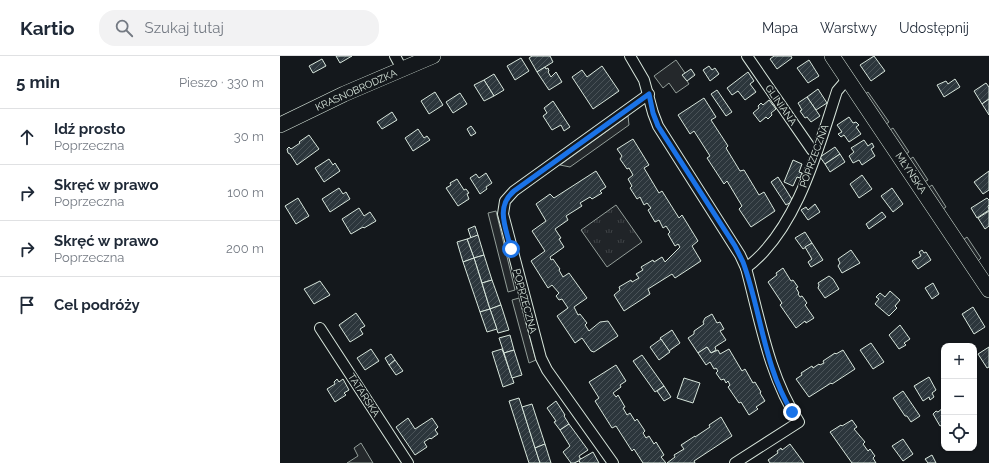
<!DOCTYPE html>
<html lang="pl">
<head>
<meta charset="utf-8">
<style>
  body { margin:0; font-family:Raleway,sans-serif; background:#f2f2f3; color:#1f2937 }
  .controls { position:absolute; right:12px; bottom:12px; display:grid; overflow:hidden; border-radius:8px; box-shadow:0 1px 3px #0004 }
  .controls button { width:36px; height:36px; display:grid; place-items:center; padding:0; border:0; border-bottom:1px solid #e0e1e3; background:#fff; color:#1f2937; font:20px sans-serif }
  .stop { position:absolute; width:12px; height:12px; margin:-9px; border:3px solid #1a73e8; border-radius:50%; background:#fff }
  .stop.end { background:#1a73e8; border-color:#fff; box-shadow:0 1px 4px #0008 }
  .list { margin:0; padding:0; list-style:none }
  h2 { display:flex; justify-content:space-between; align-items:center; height:52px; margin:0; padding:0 16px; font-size:17px }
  h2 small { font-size:13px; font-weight:400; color:#747a83 }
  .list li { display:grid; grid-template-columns:26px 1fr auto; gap:12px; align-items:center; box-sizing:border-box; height:56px; padding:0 16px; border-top:1px solid #e0e1e3 }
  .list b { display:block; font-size:15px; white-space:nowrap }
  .list p { margin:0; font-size:13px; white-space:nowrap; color:#747a83 }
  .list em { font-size:13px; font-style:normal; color:#747a83 }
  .icon { flex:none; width:22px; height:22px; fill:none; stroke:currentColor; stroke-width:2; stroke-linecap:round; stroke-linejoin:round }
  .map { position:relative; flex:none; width:709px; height:407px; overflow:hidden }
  header { display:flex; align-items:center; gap:24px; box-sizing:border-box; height:56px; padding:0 20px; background:#fff; border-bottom:1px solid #e0e1e3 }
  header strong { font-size:19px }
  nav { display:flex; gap:22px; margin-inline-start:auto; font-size:14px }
  .search { width:280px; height:36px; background:#f2f2f3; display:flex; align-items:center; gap:10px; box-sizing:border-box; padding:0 14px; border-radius:16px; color:#747a83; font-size:15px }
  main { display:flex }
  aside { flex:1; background:#fff }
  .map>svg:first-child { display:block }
</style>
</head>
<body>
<header>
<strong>Kartio</strong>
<div class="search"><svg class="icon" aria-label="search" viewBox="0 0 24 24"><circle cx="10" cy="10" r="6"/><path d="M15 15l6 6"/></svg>Szukaj tutaj</div>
<nav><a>Mapa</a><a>Warstwy</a><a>Udostępnij</a></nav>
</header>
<main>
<aside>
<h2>5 min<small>Pieszo · 330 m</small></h2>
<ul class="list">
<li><svg class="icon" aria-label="ahead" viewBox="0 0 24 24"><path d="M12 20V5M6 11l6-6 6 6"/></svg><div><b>Idź prosto</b><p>Poprzeczna</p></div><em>30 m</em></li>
<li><svg class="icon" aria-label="right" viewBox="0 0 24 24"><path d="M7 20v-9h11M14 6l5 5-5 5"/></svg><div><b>Skręć w prawo</b><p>Poprzeczna</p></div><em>100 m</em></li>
<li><svg class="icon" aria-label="right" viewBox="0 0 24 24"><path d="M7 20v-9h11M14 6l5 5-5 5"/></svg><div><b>Skręć w prawo</b><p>Poprzeczna</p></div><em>200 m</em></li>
<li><svg class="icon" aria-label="arrive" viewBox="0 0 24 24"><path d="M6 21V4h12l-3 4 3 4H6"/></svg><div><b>Cel podróży</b></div></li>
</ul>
</aside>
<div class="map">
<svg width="709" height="407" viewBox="0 0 709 407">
  <defs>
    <pattern id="park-tufts" width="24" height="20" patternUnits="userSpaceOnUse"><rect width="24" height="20" fill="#202428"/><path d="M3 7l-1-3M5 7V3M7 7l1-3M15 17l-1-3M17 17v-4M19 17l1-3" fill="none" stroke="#404447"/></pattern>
    <pattern id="building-hatch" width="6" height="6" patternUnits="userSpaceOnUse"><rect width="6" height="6" fill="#2c363c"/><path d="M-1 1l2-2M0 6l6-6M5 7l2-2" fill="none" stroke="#4a5358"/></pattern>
  </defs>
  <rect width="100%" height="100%" fill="#14181c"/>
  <g fill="#202428" stroke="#939e99">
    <path d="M 588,36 L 609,66 L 606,68 L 585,38 Z"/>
    <path d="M 613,72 L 629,96 L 626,98 L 610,74 Z"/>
    <path d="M 633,101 L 648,124 L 644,126 L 629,104 Z"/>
    <path d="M 652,129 L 666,151 L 663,153 L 648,132 Z"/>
    <path d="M 687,181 L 701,202 L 698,205 L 683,184 Z"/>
  </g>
  <path fill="url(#park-tufts)" stroke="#939e99" d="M 336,149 L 362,186 L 327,211 L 301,174 Z"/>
  <g fill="#24282b" stroke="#939e99">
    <path d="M 396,4 L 405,17 L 403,19 L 409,28 L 396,37 L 389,27 L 383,32 L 374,20 Z"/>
    <path d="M 348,60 L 349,69 L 290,111 L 280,109 Z"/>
    <path d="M 216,155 L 235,234 L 228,236 L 208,157 Z"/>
    <path d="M 239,242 L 256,304 L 249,307 L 232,244 Z"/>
    <path d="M 81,387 L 93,407 L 67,407 L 78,400 L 74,392 Z"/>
  </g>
  <g fill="url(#building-hatch)" stroke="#d8e6dc">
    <path d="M 56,0 L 72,0 L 60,7 Z"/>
    <path d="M 252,0 L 270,0 L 273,6 L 257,16 L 249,2 Z"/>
    <path d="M 494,0 L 511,0 L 512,2 L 497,13 L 490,3 Z"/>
    <path d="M 594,0 L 605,15 L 591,25 L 580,9 Z"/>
    <path d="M 241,2 L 249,15 L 235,24 L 227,10 Z"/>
    <path d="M 42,3 L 46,10 L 33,17 L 29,10 Z"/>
    <path d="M 529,4 L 539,20 L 528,27 L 517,12 Z"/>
    <path d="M 322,10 L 339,35 L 313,53 L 292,21 L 302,14 L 307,21 Z"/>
    <path d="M 429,10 L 432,14 L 435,12 L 439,18 L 430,25 L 423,14 Z"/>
    <path d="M 265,11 L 266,13 L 268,12 L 269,15 L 268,16 L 271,21 L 276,16 L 282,26 L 269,34 L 257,16 Z"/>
    <path d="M 411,13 L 415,19 L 407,25 L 402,19 Z"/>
    <path d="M 468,16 L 474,25 L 470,28 L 476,36 L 465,44 L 458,35 L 452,39 L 447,32 Z"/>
    <path d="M 214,18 L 224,34 L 214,40 L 204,24 Z"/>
    <path d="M 675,23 L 680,31 L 664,41 L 657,29 L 666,25 L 668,28 Z"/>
    <path d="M 204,24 L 214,40 L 204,45 L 194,29 Z"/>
    <path d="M 706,27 L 709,31 L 709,43 L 702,48 L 694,35 Z"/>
    <path d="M 538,33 L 547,47 L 536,54 L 527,41 Z"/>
    <path d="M 437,34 L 452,56 L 446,60 L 431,38 Z"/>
    <path d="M 155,36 L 163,49 L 149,58 L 141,45 Z"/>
    <path d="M 180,37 L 187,48 L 173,57 L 166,46 Z"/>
    <path d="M 527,41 L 540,60 L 531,66 L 527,61 L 525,62 L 520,55 L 522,54 L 518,47 Z"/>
    <path d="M 424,42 L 436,61 L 431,64 L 448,90 L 446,92 L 460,115 L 464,114 L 479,139 L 484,136 L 495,155 L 471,171 L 459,153 L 462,150 L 447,125 L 444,128 L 427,102 L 430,100 L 414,75 L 410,78 L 398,59 Z"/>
    <path d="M 709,43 L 709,59 L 702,48 Z"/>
    <path d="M 489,44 L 496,53 L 491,57 L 492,59 L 488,63 L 486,61 L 480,66 L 473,57 L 479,52 L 478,50 L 481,47 L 483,49 Z"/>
    <path d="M 273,45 L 290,71 L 284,75 L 281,69 L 272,74 L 263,60 L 267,57 L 264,52 Z"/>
    <path d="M 112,56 L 117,64 L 102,73 L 97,66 Z"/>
    <path d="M 569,61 L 573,67 L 576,66 L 579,69 L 576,71 L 581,78 L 569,86 L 564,79 L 561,81 L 558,78 L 562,76 L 557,69 Z"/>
    <path d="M 191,70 L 196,77 L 191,80 L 187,73 Z"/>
    <path d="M 138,73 L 144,82 L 147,80 L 150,84 L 133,95 L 125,82 Z"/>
    <path d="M 29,79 L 39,93 L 17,109 L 10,98 L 8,97 L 7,93 L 9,91 L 11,93 L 20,87 L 19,86 Z"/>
    <path d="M 353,83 L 369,109 L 364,112 L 379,137 L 382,135 L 399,162 L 402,159 L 418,185 L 412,190 L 421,205 L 395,222 L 392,218 L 368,233 L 370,238 L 344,255 L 334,239 L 340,234 L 339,231 L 351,224 L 352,226 L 359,222 L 356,218 L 363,214 L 361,211 L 373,204 L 374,206 L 382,201 L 385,206 L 400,191 L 398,188 L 395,190 L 388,178 L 390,176 L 386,170 L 383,172 L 379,164 L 375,166 L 368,154 L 371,152 L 367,147 L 364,149 L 360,141 L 357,143 L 350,132 L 352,130 L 348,123 L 353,119 L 349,112 L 347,113 L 340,103 L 342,100 L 337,93 Z"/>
    <path d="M 584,84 L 588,90 L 592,87 L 594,91 L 591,93 L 595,100 L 582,109 L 579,104 L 573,107 L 569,100 L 574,96 L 571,92 Z"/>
    <path d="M 555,91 L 560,98 L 545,108 L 540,101 Z"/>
    <path d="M 560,98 L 565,106 L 550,116 L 545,108 Z"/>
    <path d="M 49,103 L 53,109 L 55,107 L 60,115 L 44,126 L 35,112 Z"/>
    <path d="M 513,104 L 522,108 L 519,116 L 522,117 L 520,122 L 517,121 L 513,130 L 504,126 Z"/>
    <path d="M 316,115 L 326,131 L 320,135 L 322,137 L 312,143 L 310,141 L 300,147 L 302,150 L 286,160 L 288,164 L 275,173 L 281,182 L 279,183 L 284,191 L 270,201 L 271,204 L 273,203 L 280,213 L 279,214 L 283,221 L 289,217 L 307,242 L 294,251 L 298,259 L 300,258 L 307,267 L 305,269 L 309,275 L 320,266 L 328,265 L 338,280 L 314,296 L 311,295 L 302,282 L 295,287 L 277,260 L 288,252 L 282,243 L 279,244 L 276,240 L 279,237 L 272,229 L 268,232 L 251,205 L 265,195 L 252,175 L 266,165 L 256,148 L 270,138 L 274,142 Z"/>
    <path d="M 709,115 L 709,134 L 703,138 L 694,126 Z"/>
    <path d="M 206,117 L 212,127 L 206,131 L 207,133 L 200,138 L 190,122 L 196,118 L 199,122 Z"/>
    <path d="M 582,119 L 592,133 L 579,142 L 570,128 Z"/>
    <path d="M 498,121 L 513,145 L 506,149 L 491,126 Z"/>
    <path d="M 177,123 L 184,134 L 186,133 L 189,137 L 187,138 L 189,143 L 178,150 L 166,132 L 171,129 L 170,127 Z"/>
    <path d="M 59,132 L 63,138 L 66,136 L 70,143 L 50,156 L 42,143 Z"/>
    <path d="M 612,132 L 623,148 L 613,156 L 601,140 Z"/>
    <path d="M 18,142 L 29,160 L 16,168 L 5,150 Z"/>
    <path d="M 707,142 L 709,144 L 709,149 L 708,150 L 709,154 L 697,162 L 691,152 Z"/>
    <path d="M 535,148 L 540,156 L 528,164 L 521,154 L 526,151 L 528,154 Z"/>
    <path d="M 79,152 L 84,160 L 90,156 L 96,165 L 84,172 L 83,171 L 71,178 L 62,163 Z"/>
    <path d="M 709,155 L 709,170 L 705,173 L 698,162 Z"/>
    <path d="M 602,156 L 606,161 L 589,173 L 586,168 Z"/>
    <path d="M 195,170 L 198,179 L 191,182 L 188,173 Z"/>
    <path d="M 525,176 L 532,187 L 523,193 L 515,182 Z"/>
    <path d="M 198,179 L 204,199 L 194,202 L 187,183 Z"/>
    <path d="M 187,183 L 194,202 L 183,206 L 177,186 Z"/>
    <path d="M 532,187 L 543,204 L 531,211 L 528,206 L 532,203 L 525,191 Z"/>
    <path d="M 571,194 L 580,207 L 562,217 L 558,210 L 560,207 L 558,203 Z"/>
    <path d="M 642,194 L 644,197 L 646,196 L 651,204 L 638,213 L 632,205 L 641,200 L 639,196 Z"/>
    <path d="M 204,199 L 212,224 L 202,227 L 194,202 Z"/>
    <path d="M 194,202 L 210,253 L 200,256 L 183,206 Z"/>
    <path d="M 503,212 L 511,225 L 513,224 L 518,231 L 516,232 L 519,237 L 518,238 L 520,241 L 522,240 L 527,247 L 525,249 L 534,262 L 526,267 L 525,265 L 516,272 L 500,249 L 502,247 L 488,226 L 497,219 L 496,217 Z"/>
    <path d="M 549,220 L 553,223 L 559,233 L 545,242 L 538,232 L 539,229 L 538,227 Z"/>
    <path d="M 212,224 L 221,249 L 210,253 L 202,227 Z"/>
    <path d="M 40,225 L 50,239 L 34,248 L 24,233 Z"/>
    <path d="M 653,227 L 659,238 L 652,243 L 645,232 Z"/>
    <path d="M 610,235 L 620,244 L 615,250 L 617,252 L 609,260 L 595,248 L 599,243 L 596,241 L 600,237 L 605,241 Z"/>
    <path d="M 221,249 L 229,274 L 218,277 L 210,253 Z"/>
    <path d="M 693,251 L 705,271 L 694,278 L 682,258 Z"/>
    <path d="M 210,253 L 217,273 L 207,276 L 200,256 Z"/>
    <path d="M 76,257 L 85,270 L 80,273 L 83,278 L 70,286 L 59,269 Z"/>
    <path d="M 432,258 L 437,267 L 440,266 L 444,273 L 440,275 L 446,284 L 435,291 L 436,294 L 431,297 L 427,291 L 418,297 L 408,282 L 414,278 L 414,275 L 424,268 L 423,266 L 425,262 Z"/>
    <path d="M 620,269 L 630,283 L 624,287 L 626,289 L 619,293 L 609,279 Z"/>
    <path d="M 392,274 L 400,287 L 389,295 L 380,282 Z"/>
    <path d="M 230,279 L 234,294 L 224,297 L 219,282 Z"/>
    <path d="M 381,283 L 390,296 L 379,304 L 370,291 Z"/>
    <path d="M 591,287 L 604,306 L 593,313 L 580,294 Z"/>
    <path d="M 427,291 L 431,297 L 438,294 L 440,298 L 449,293 L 462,315 L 465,313 L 473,327 L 475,326 L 481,336 L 480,337 L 485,345 L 476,351 L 478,353 L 469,359 L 461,346 L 459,347 L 448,331 L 450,329 L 448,325 L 446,327 L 444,323 L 441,324 L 436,317 L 438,315 L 436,312 L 434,313 L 430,306 L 426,309 L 418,297 Z"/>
    <path d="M 709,291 L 709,311 L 707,312 L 698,298 Z"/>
    <path d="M 91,293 L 99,305 L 85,314 L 77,302 Z"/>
    <path d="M 222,293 L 234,327 L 223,331 L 212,296 Z"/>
    <path d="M 234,294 L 242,319 L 232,322 L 224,297 Z"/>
    <path d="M 563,294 L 575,313 L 552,328 L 551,327 L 529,341 L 516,323 L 522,319 L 521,317 L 532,310 L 533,312 L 539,308 L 540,309 L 544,307 L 543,305 L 555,297 L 556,298 Z"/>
    <path d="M 111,298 L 115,304 L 109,309 L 105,302 Z"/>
    <path d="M 362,299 L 384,330 L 375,336 L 353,305 Z"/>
    <path d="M 115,304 L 123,315 L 116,319 L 109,309 Z"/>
    <path d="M 336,309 L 346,325 L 340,329 L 341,331 L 333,337 L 336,341 L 338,339 L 345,351 L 343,352 L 347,359 L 350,357 L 355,365 L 357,363 L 365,375 L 363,377 L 366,382 L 369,380 L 374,388 L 376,386 L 384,399 L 381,401 L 386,407 L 363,407 L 354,393 L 352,395 L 336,370 L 332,372 L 315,345 L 319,342 L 309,326 Z"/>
    <path d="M 649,321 L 656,334 L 652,337 L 654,341 L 650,344 L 649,341 L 643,345 L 634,330 Z"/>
    <path d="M 404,322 L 420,327 L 413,347 L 397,342 Z"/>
    <path d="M 57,323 L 59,326 L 63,323 L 69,334 L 64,337 L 66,339 L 55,346 L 47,333 L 55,328 L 54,326 Z"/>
    <path d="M 384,330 L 391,341 L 384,345 L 377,335 Z"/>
    <path d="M 623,335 L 640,360 L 631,366 L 627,360 L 625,360 L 613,342 Z"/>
    <path d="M 239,342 L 242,351 L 260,407 L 249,407 L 229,345 Z"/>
    <path d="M 276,345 L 285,359 L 284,360 L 289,368 L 280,374 L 274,366 L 276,365 L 267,352 Z"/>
    <path d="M 252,348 L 265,388 L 255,392 L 242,351 Z"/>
    <path d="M 663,352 L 664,368 L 660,370 L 653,358 L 656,355 L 658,356 Z"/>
    <path d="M 441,361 L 452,380 L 414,405 L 415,407 L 387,407 L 395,401 L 394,399 L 404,393 L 401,389 L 415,380 L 415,381 L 430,371 L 429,369 Z"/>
    <path d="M 128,362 L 135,373 L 152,362 L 158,371 L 155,374 L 158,378 L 151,383 L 150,382 L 144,386 L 147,391 L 135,399 L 116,371 Z"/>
    <path d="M 572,364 L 577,371 L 574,373 L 585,386 L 583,388 L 588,395 L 590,393 L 595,400 L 593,402 L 596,407 L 572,407 L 550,376 L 561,369 L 562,370 Z"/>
    <path d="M 289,368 L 308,394 L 299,400 L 301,404 L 294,407 L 291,407 L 283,396 L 290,390 L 280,374 Z"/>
    <path d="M 623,383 L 633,398 L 623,405 L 612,390 Z"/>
    <path d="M 265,388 L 271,407 L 260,407 L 255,392 Z"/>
    <path d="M 510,388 L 524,407 L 490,407 L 488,404 L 498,397 L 497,395 L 501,392 L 502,394 Z"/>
    <path d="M 313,396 L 319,407 L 300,407 L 299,404 Z"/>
    <path d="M 652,399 L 656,407 L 648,407 L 645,403 Z"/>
  </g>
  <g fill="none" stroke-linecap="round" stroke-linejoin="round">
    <defs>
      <g id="street">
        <path d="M 115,0 L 122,13"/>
        <path d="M 350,0 L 364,24 L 373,57 L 378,70 L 460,199 L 466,212 C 480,264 489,320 519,366 L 455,407"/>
        <path d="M 467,0 L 532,94 L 536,97"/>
        <path d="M 466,212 C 517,174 538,93 557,35 L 563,28 L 568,24"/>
        <path d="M 40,272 L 128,407"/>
        <path d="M 333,407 L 267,314 L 261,302 L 223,158 L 225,145 L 234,135 L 369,38"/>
      </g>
      <g id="secondary">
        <path d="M 552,0 L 709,234"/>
        <path d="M 0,69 L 64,38 L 153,0"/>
      </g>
    </defs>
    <use href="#street" stroke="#d8e6dc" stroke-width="12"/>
    <use href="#secondary" stroke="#d8e6dc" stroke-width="16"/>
    <use href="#street" stroke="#14181c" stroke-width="10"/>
    <use href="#secondary" stroke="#14181c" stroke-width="15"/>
  </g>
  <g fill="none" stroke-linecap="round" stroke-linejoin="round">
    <path stroke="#1a73e8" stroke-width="5" d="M 231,193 C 226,172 215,151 234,135 L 369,38 L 373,57 L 378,70 L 455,190 L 463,206 C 481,255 484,311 512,356"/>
  </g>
  <g text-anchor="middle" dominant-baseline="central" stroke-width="3" stroke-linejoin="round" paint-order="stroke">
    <g font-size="10" fill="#d8e6dc" stroke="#14181c">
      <text transform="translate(76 34) rotate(-24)">KRASNOBRODZKA</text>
      <text transform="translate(501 49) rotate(55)">GLINIANA</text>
      <text transform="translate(534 100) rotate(-70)">POPRZECZNA</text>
      <text transform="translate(631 117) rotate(56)">MŁYŃSKA</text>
      <text transform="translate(245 245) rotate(75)">POPRZECZNA</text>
      <text transform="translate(84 339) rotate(57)">TATARSKA</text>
    </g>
  </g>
</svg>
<div class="controls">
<button>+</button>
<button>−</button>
<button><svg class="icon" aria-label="locate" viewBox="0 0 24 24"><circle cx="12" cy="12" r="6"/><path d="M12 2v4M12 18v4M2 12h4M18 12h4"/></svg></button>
</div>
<div class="stop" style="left:231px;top:193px"></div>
<div class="stop end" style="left:512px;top:356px"></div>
</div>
</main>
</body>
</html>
